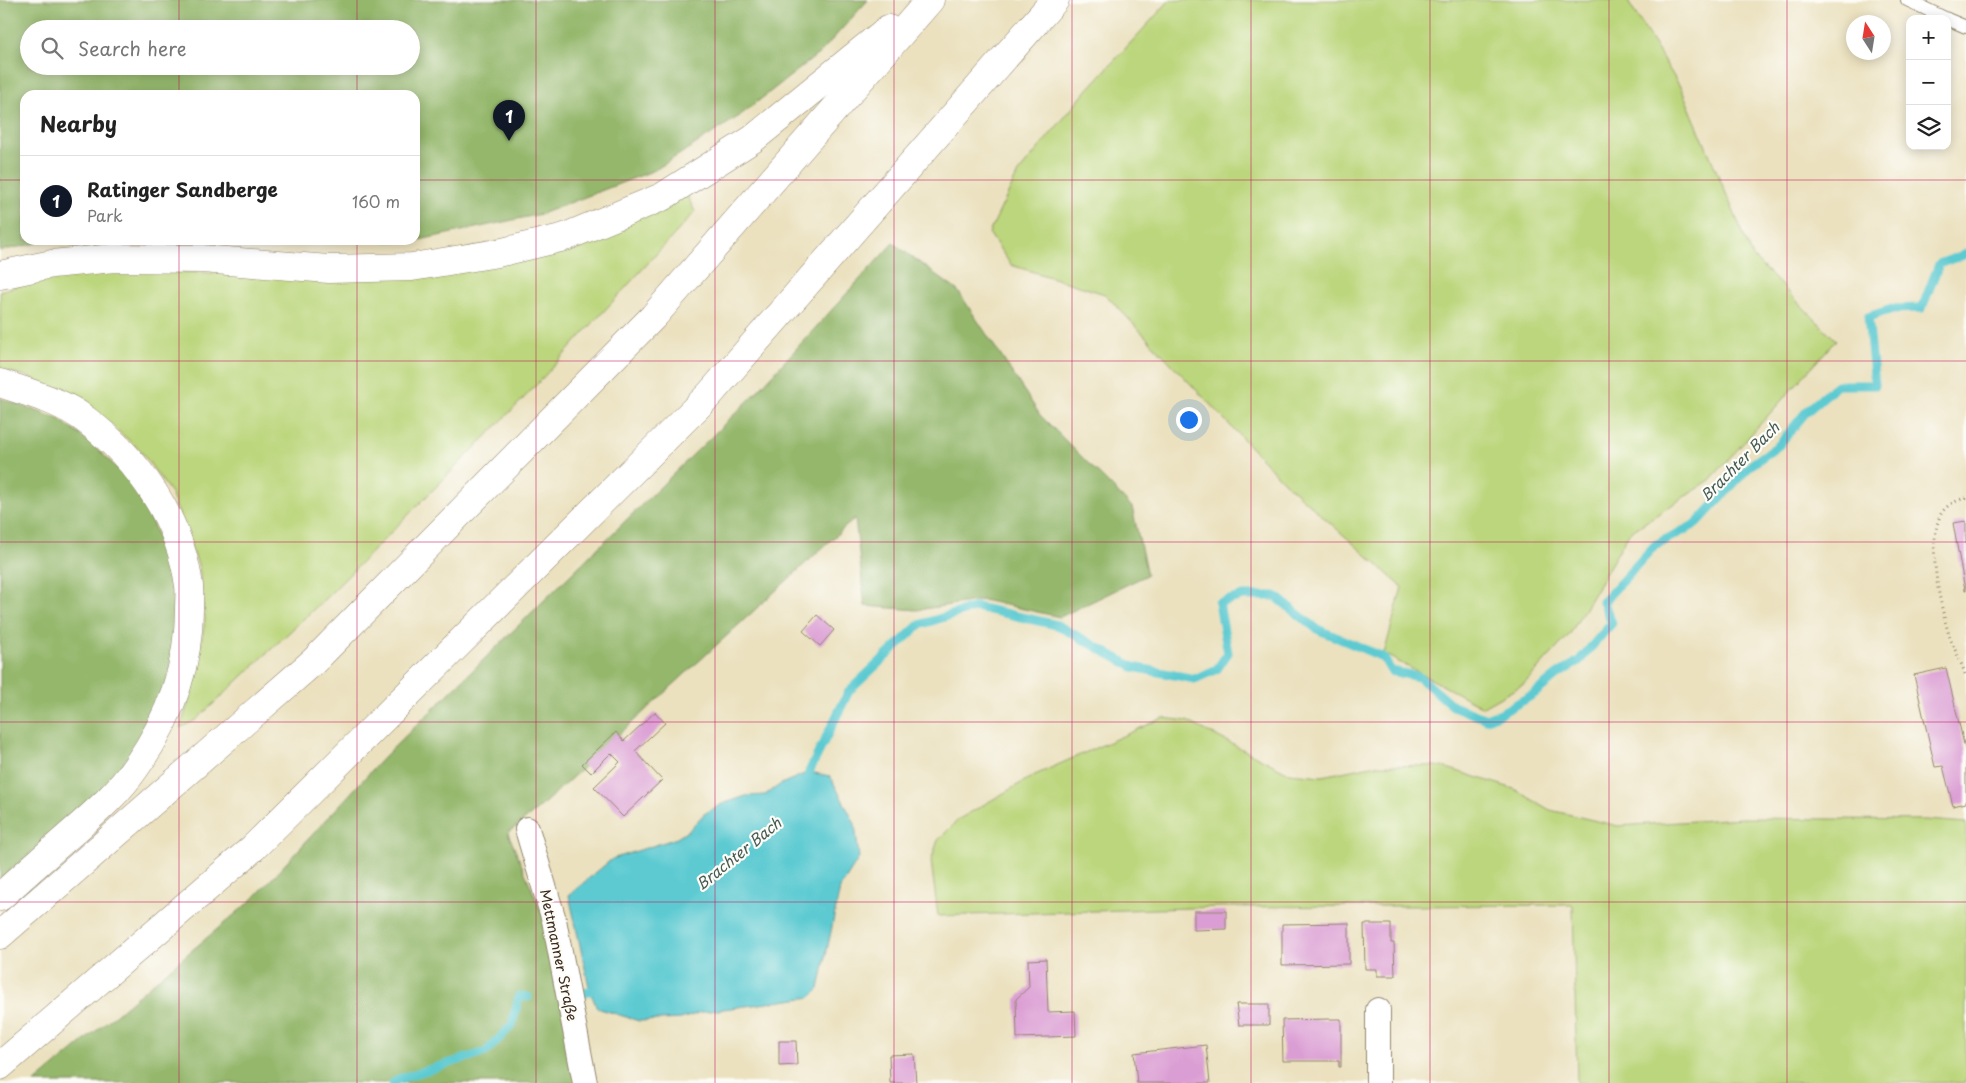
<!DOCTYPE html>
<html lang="en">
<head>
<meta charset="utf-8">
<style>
  body { margin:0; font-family:"Playpen Sans",sans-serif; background:#f6f6f6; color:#222 }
  .controls { position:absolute; right:15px; top:15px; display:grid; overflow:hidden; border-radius:10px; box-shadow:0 2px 12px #0003 }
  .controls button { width:45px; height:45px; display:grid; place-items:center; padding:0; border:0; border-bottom:1px solid #e0e0e0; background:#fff; color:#222; font:25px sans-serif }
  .compass { position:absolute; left:1846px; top:15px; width:45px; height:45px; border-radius:50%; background:#fff; box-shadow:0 2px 12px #0003; rotate:348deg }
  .you { position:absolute; left:1188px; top:419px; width:18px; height:18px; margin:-12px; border:4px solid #fff; border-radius:50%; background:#1a73e8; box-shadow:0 0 0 8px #1a73e833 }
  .badge { display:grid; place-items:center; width:32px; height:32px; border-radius:50%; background:#111827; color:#fff; font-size:16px; font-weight:700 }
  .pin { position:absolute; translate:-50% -41px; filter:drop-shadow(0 1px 2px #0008) }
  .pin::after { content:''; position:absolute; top:26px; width:18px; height:15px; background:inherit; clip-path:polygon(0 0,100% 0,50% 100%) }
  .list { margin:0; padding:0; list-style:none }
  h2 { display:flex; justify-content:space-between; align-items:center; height:65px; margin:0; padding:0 20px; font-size:21px }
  h2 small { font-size:16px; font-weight:400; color:#767676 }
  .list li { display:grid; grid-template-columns:32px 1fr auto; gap:15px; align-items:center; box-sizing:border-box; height:90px; padding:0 20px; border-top:1px solid #e0e0e0 }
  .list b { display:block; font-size:19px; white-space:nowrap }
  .list p { margin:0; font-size:16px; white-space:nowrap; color:#767676 }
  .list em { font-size:16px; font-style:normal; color:#767676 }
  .icon { flex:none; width:28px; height:28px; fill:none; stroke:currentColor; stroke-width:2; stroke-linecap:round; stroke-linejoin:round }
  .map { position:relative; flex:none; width:1966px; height:1083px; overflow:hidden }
  .search { position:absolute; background:#fff; box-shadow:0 2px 12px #0003; left:20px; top:20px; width:400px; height:55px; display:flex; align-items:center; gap:12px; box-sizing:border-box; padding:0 18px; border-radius:28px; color:#767676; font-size:19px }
  .panel { position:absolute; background:#fff; box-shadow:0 2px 12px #0003; left:20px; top:90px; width:400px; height:155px; border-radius:15px }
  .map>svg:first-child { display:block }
</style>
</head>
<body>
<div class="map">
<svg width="1966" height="1083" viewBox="0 0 1966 1083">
  <rect width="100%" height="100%" fill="#fdfcf7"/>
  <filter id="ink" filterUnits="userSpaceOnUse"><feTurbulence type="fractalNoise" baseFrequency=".02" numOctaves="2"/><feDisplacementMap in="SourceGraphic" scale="10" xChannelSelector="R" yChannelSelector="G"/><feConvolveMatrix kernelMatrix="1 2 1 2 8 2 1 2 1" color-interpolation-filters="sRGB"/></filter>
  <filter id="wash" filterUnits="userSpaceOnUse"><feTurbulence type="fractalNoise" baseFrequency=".0096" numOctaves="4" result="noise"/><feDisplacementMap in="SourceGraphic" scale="20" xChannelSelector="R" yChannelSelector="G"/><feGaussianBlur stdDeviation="1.12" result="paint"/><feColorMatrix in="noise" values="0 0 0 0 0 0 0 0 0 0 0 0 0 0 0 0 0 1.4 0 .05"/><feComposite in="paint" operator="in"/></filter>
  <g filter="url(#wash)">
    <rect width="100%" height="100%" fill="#ebe1bf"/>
    <g fill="#bbd67c" stroke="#7b804d">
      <path d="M 1170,0 L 1627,0 L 1682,90 L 1753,257 L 1836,340 L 1710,480 L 1629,533 L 1570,634 L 1524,684 L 1483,707 L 1384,654 L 1402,587 L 1284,482 L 1105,294 L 1011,265 L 989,233 L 1018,173 L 1088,89 Z"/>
      <path d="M 687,195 L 695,212 L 526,396 L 331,593 L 196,720 L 180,728 L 195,683 L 205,619 L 199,567 L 171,493 L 140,450 L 88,405 L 27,376 L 0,370 L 0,291 L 41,279 L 122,271 L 213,273 L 341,280 Z"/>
      <path d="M 1163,718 L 1187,721 L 1289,773 L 1322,776 L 1377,765 L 1434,766 L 1447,768 L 1514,789 L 1550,810 L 1618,826 L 1742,818 L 1927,820 L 1966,823 L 1966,1083 L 1577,1083 L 1573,905 L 1220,907 L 938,916 L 931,861 L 938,840 L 959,819 L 1035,775 Z"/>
    </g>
    <g fill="#94b76c" stroke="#687045" fill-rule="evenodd">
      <path d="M 0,0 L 868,0 L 821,52 L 738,117 L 655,170 L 541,214 L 410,242 L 348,240 L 415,240 L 415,95 L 25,95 L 25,240 L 51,240 L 0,251 ZM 29,29 L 411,29 L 411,66 L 29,66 Z"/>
      <path d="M 893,243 L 958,291 L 1040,415 L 1132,507 L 1147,575 L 1060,617 L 983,600 L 917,610 L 865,606 L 855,518 L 538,809 L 508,833 L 543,915 L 577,1083 L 34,1083 L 253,899 L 385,756 L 752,397 Z"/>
      <path d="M 0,398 L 59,419 L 93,445 L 131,481 L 155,529 L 172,578 L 176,635 L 164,702 L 105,791 L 0,879 Z"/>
    </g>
    <path fill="#5dcad2" stroke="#4c7a78" d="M 809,772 L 830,776 L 855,824 L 859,858 L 840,888 L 819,989 L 811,997 L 702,1012 L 681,1019 L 639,1021 L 597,1008 L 590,991 L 569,895 L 612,859 L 677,838 L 689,830 L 704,814 L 722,804 L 746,796 L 765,795 L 781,784 Z"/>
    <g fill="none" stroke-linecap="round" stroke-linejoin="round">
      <g stroke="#5dcad2" stroke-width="9">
        <path d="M 806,782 L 809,772 L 849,691 L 919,625 L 976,607 L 1057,625 L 1133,667 L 1195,679 L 1217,669 L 1228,653 L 1219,603 L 1243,596 L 1275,596 L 1317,629 L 1383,657 L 1391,671 L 1419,677 L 1453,706 L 1486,719 L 1501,713 L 1534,694 L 1557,675 L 1579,661 L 1612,623 L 1603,602 L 1655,545 L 1696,524 L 1751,465 L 1779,445 L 1806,412 L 1837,385 L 1875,385 L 1868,317 L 1892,309 L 1922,308 L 1939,264 L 1966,254"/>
        <path d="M 582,994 L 590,991 L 598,985"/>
        <path d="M 393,1083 L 398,1079 L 486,1052 L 512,1025 L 519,996 L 528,997"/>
      </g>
    </g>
    <g id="blocks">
      <g fill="#db9ed4">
        <path d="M 1966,521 L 1966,590 L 1965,590 L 1953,523 Z"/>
        <path d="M 817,615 L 834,630 L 820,646 L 803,631 Z"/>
        <path d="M 1946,668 L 1966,753 L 1966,803 L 1953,806 L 1943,766 L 1935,767 L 1914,675 Z"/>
        <path d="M 655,712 L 665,723 L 635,751 L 662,780 L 623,817 L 594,787 L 620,762 L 611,753 L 591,773 L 582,764 L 616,732 L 624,741 Z"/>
        <path d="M 1194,911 L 1226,911 L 1226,929 L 1194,930 Z"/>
        <path d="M 1349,923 L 1349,964 L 1282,965 L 1282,924 Z"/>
        <path d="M 1364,924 L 1391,924 L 1391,943 L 1394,943 L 1395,976 L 1377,976 L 1377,969 L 1365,969 Z"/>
        <path d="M 1046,959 L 1048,1012 L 1075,1011 L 1076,1036 L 1017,1038 L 1016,999 L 1029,987 L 1028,960 Z"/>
        <path d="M 1236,1004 L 1269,1004 L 1269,1025 L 1239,1025 Z"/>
        <path d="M 1329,1019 L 1341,1019 L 1341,1067 L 1339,1067 L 1339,1061 L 1283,1061 L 1282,1020 Z"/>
        <path d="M 779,1041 L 796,1041 L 797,1065 L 779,1066 Z"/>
        <path d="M 1206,1045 L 1210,1083 L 1137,1083 L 1134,1053 Z"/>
        <path d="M 914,1054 L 916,1083 L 890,1083 L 889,1055 Z"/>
      </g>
    </g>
  </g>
  <g filter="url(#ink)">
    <use href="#blocks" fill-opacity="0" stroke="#93866e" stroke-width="1"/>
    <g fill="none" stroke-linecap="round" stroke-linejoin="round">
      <defs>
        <g id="lane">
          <path d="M 1907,0 L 1947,19"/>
          <path d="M 1947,19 L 1966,27"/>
        </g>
        <g id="street">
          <path d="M 527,829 L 554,920 L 585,1083"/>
          <path d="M 1378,1083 L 1378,1010"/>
        </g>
        <g id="highway">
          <path d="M 0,275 L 52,264 L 114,258 L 202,259 L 329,269 L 412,267 L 498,253 L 565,237 L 662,197 L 753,139 L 888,29"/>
          <path d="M 0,383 C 29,393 62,401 86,420 C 139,460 180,519 189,586 C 190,593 189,601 189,609 C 189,666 169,720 136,767 C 119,792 96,812 73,832 C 49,853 24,875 0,897"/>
          <path d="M 0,935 L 314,661 L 653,317 L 930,0"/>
          <path d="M 0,1066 L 253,848 L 709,395 L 1055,0"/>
        </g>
      </defs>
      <use href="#lane" stroke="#93866e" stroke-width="14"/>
      <use href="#street" stroke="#93866e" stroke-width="26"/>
      <use href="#highway" stroke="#93866e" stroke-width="29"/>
      <path stroke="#93866e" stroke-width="3" stroke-dasharray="1 4" stroke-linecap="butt" d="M 1966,498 C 1957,500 1946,505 1941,514 C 1926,544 1940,606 1950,638 C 1955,651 1962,663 1966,677"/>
      <use href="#lane" stroke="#fff" stroke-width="12"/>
      <use href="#street" stroke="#fff" stroke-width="24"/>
      <use href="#highway" stroke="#fff" stroke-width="28"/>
    </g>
  </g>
  <path fill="none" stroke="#c2185b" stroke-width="1" stroke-opacity="0.55" d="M 179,0 L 179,29M 357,0 L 357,29M 536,0 L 536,1083M 715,0 L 715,1083M 894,0 L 894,1083M 1072,0 L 1072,1083M 1251,0 L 1251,1083M 1430,0 L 1430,1083M 1609,0 L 1609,1083M 1787,0 L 1787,1083M 179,66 L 179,95M 357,66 L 357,95M 0,180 L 25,180M 415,180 L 1966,180M 179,240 L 179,1083M 357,240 L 357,1083M 0,361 L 1966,361M 0,542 L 1966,542M 0,722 L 1966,722M 0,902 L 1966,902"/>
  <g text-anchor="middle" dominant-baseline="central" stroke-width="4.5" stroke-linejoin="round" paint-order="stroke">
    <g font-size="14" fill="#3b2a1e" stroke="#fdfcf7">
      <text transform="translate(559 955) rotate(78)">Mettmanner Straße</text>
    </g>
    <g font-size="15" font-style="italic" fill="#455a54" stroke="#fdfcf7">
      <text transform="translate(1739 461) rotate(-45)">Brachter Bach</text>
      <text transform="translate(738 853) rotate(-39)">Brachter Bach</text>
    </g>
  </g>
</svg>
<div class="controls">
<button>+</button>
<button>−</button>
<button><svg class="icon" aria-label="layers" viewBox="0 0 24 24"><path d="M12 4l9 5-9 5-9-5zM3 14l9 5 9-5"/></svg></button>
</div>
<svg class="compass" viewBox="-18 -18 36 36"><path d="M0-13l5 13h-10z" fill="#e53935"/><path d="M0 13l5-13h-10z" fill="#767676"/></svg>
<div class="you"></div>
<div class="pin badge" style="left:509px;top:141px">1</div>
<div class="search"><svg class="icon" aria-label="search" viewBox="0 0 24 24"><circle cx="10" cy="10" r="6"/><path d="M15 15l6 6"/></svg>Search here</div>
<section class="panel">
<h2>Nearby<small></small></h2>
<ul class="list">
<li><span class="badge">1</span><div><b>Ratinger Sandberge</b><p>Park</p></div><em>160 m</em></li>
</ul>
</section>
</div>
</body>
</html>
